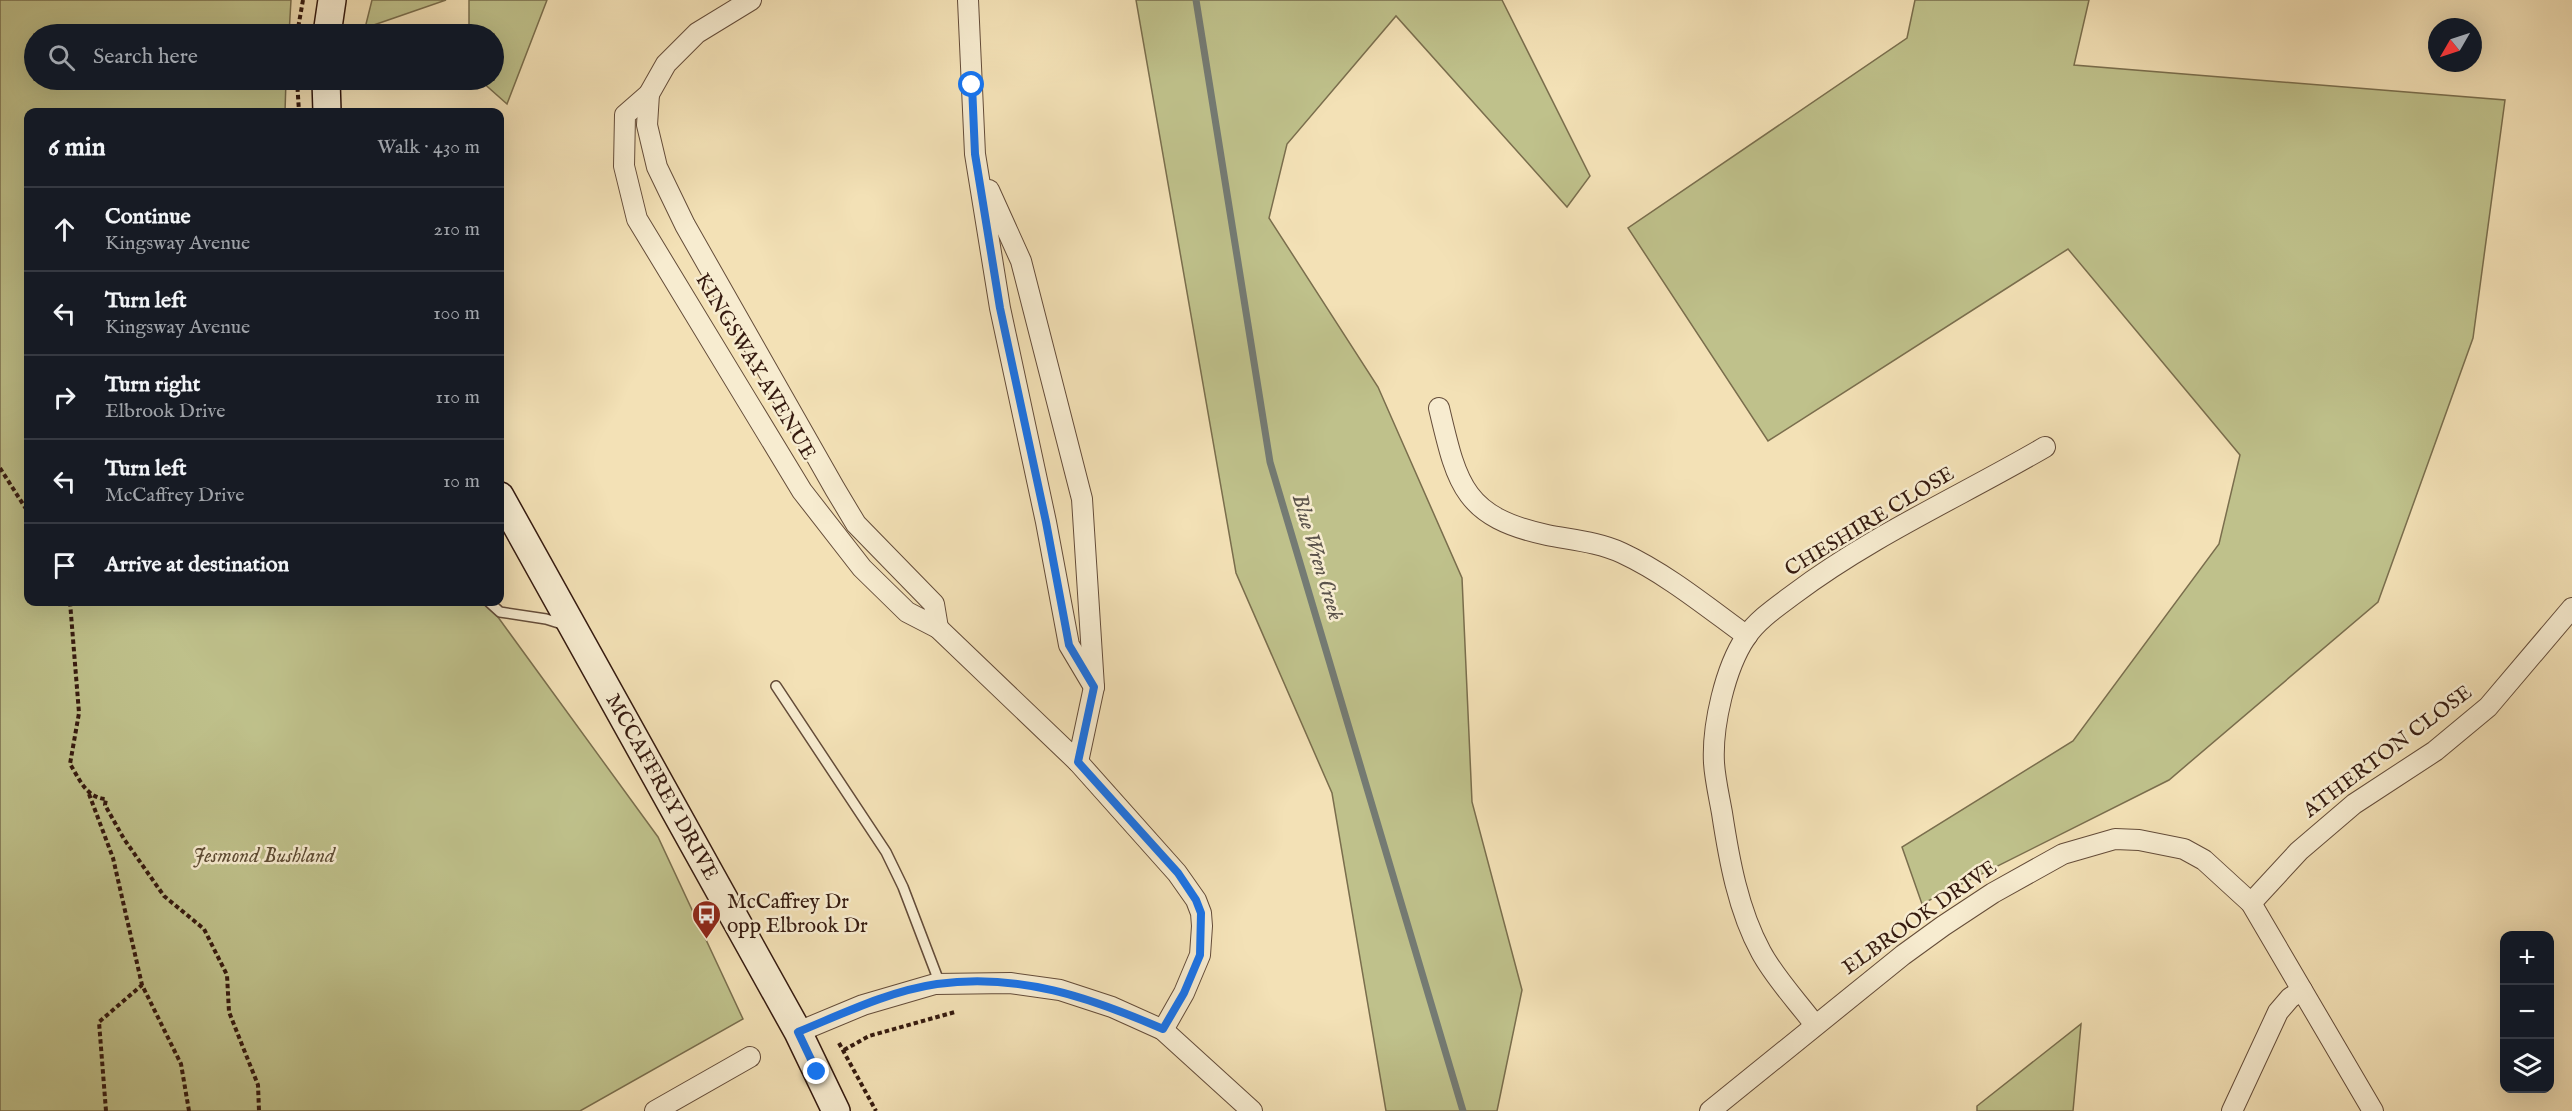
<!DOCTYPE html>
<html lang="en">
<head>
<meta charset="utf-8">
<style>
  body { margin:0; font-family:"IM FELL English",serif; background:#20242c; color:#f1f3f6 }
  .controls { position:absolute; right:18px; bottom:18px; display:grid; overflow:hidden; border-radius:12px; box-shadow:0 6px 24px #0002 }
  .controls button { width:54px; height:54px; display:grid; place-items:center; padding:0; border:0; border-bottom:2px solid #363941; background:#171b24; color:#f1f3f6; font:30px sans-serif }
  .compass { position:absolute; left:2428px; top:18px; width:54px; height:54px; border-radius:50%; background:#171b24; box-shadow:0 6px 24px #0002; rotate:231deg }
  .stop { position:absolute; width:18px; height:18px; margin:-14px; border:4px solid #1a73e8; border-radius:50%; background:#fff }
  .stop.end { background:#1a73e8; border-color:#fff; box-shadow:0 2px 6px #0008 }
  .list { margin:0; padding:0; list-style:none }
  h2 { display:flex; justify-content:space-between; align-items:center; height:78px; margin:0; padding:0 24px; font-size:26px }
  h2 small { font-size:20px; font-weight:400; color:#9ea1a6 }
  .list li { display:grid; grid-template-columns:39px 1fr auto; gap:18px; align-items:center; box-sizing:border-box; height:84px; padding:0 24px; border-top:2px solid #363941 }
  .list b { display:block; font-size:22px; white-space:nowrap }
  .list p { margin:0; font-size:20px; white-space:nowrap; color:#9ea1a6 }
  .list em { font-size:20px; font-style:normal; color:#9ea1a6 }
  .icon { flex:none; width:33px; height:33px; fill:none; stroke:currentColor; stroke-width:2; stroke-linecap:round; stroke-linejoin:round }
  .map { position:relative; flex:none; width:2572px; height:1111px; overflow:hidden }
  .search { position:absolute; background:#171b24; box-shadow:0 6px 24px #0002; left:24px; top:24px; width:480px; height:66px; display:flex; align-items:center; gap:15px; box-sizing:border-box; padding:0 21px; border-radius:33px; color:#9ea1a6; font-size:22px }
  .panel { position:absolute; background:#171b24; box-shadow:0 6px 24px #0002; left:24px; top:108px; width:480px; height:498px; border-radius:12px }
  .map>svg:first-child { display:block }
</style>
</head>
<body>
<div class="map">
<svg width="2572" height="1111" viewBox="0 0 2572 1111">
  <rect width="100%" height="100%" fill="#f3e1b6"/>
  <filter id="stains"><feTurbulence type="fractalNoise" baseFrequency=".00333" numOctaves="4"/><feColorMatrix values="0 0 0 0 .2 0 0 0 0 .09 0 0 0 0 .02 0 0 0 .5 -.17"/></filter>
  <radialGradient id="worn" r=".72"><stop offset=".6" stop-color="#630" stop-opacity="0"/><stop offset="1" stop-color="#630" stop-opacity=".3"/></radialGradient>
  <g fill="#bfc18b" stroke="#7a6e4d" stroke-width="1.5">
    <path d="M 0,0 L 291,0 L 289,34 L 34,34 L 34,80 L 286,80 L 285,112 L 28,112 L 28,602 L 487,602 L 658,837 L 743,1019 L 580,1111 L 0,1111 Z"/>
    <path d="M 372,0 L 446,0 L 365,28 Z"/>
    <path d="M 469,0 L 547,0 L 507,104 L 480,80 L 494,80 L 494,34 L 469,34 Z"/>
    <path d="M 1136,0 L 1502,0 L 1590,176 L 1567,207 L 1396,16 L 1287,144 L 1269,218 L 1378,387 L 1462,578 L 1472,802 L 1522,990 L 1497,1111 L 1386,1111 L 1332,793 L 1236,573 Z"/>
    <path d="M 1915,0 L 2089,0 L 2074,65 L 2505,100 L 2473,338 L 2378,602 L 2169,780 L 1922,904 L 1902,847 L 2073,741 L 2219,544 L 2240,455 L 2068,249 L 1768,441 L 1628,228 L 1907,38 Z"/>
    <path d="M 2081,1024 L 2073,1111 L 1977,1111 L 1977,1106 Z"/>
  </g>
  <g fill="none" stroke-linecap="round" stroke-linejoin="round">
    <path stroke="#747b74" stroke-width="7" d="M 1196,0 L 1270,462 L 1463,1111"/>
    <defs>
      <g id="lane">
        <path d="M 489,602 L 500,612 L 546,619 L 565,625"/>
        <path d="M 776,686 L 886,852 L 903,887 L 940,984"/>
      </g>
      <g id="street">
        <path d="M 751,0 L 697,33 L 666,64 L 649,94 L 625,115 L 624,166 L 637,219 L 802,491 L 862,568 L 907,612 L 938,628 L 1078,762 L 1177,873 L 1196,900 L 1201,913 L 1202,926 L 1200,955 L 1184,993 L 1163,1030"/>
        <path d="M 968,0 L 975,154 L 1000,308 L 1046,522 L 1069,645 L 1094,687"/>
        <path d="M 649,94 L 647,125 L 657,167 L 685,225 L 835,489 L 856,524 L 934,604 L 938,628"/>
        <path d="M 989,190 L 1021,261 L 1082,499 L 1094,687 L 1078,762"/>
        <path d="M 1439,408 C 1457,484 1463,517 1547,535 C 1572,540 1598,542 1622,553 C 1667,574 1707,607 1747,636"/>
        <path d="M 2251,903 L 2299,851 L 2354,804 L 2435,751 L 2488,707 L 2572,608"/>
        <path d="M 1815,1025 C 1797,1001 1775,978 1761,952 C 1738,910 1729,859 1722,813 C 1719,796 1715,779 1714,763 C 1712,726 1725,668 1746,637 C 1757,620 1778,606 1794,594 C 1871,536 1961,496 2045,447"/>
        <path d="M 798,1032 L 863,1005 L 935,984 L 1010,983 L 1060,990 L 1112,1007 L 1163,1030 L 1252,1111"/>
        <path d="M 655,1111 L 750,1057"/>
        <path d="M 1710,1111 L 1903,955 L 1943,926 L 1993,893 L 2063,854 L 2115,839 L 2139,840 L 2184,849 L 2204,860 L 2251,903 L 2373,1111"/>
        <path d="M 2232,1111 L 2278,1012 L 2290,998 L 2302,990"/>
      </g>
      <g id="secondary">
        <path d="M 327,34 L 332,0"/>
        <path d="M 326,80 L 327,112"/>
        <path id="s1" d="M 500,496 L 798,1032 L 836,1111"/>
      </g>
    </defs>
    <use href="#lane" stroke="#644c39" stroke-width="12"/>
    <use href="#street" stroke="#644c39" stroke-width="22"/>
    <use href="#secondary" stroke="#351a0f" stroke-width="30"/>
    <g stroke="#351a0f" stroke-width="4" stroke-dasharray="4.5 3" stroke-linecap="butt">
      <path d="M 297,34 L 303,0"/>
      <path d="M 297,80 L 299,112"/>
      <path d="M 0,468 L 28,512"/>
      <path d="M 70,602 L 79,713 L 70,764 C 79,778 86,798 106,799 L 105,805 L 124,839 L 164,896 L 204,929 L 227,975 L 229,1012 L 258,1085 L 259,1111"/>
      <path d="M 89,794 L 113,858 L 142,985 L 181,1064 L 189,1111"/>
      <path d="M 839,1043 L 876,1111"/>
      <path d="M 844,1050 L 869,1036 L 955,1012"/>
      <path d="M 106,1111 L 99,1022 L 142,985"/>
    </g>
    <use href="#lane" stroke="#f7ecd0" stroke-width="9"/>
    <use href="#street" stroke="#f7ecd0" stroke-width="20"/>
    <use href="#secondary" stroke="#f7ecd0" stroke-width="27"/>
  </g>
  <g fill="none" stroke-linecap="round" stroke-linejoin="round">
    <path stroke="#1a73e8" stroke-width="8" d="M 817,1072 L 798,1032 C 842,1014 889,991 937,984 C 1020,973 1089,997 1163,1029 L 1184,993 L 1200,955 L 1201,913 L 1196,900 L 1178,873 L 1078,762 L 1094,687 L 1069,645 L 1046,522 L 1000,308 L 975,154 L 972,85"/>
  </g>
  <defs>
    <symbol id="bus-pin" viewBox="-11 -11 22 30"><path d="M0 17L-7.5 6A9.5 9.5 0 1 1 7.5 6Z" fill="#8f2418" stroke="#f7ecd0"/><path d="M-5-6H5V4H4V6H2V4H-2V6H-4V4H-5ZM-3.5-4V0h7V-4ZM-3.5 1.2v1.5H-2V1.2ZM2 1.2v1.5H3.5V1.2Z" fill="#fff"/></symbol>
  </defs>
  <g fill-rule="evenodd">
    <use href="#bus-pin" x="690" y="898" width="33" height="45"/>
  </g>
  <g text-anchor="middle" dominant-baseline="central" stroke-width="5" stroke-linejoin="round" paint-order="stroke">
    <g font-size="21" fill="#351a0f" stroke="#f7ecd0">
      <text transform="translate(755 367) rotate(59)">KINGSWAY AVENUE</text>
      <text transform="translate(1870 522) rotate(-31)">CHESHIRE CLOSE</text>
      <text transform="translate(2388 752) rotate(-37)">ATHERTON CLOSE</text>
      <text stroke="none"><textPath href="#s1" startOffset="333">MCCAFFREY DRIVE</textPath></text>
      <text transform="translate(1920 918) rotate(-35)">ELBROOK DRIVE</text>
    </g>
    <g font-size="21" font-style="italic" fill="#5e4c34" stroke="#f7ecd0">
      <text x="264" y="856">Jesmond Bushland</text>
    </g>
    <g font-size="21" fill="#351a0f" stroke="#f7ecd0" text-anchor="start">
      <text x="727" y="902">McCaffrey Dr<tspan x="727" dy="24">opp Elbrook Dr</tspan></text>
    </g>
    <g font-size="22" font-style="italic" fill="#5a524a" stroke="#f7ecd0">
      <text transform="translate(1317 557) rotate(73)">Blue Wren Creek</text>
    </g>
  </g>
  <rect width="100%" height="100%" filter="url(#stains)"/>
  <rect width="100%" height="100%" fill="url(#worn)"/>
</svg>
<div class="controls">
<button>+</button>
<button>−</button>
<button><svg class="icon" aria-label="layers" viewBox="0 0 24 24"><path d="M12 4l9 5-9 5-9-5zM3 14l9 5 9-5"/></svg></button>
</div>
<svg class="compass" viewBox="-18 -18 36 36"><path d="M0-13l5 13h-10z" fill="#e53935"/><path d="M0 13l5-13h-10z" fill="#9ea1a6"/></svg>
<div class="stop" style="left:972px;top:85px"></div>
<div class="stop end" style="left:817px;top:1072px"></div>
<div class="search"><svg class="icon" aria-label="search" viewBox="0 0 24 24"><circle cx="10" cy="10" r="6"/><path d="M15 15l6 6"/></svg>Search here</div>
<section class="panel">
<h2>6 min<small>Walk · 430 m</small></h2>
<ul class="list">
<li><svg class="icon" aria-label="ahead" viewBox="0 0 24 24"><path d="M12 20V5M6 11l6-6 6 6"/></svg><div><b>Continue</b><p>Kingsway Avenue</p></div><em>210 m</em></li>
<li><svg class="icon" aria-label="left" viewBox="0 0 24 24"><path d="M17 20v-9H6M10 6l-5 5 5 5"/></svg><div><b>Turn left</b><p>Kingsway Avenue</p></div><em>100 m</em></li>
<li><svg class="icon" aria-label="right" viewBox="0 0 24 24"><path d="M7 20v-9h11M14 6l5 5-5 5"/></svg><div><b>Turn right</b><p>Elbrook Drive</p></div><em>110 m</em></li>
<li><svg class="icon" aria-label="left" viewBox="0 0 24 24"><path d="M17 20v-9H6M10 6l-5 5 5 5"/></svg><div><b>Turn left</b><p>McCaffrey Drive</p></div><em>10 m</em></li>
<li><svg class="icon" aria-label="arrive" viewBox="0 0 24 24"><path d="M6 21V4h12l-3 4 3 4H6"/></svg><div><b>Arrive at destination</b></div></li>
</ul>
</section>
</div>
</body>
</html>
